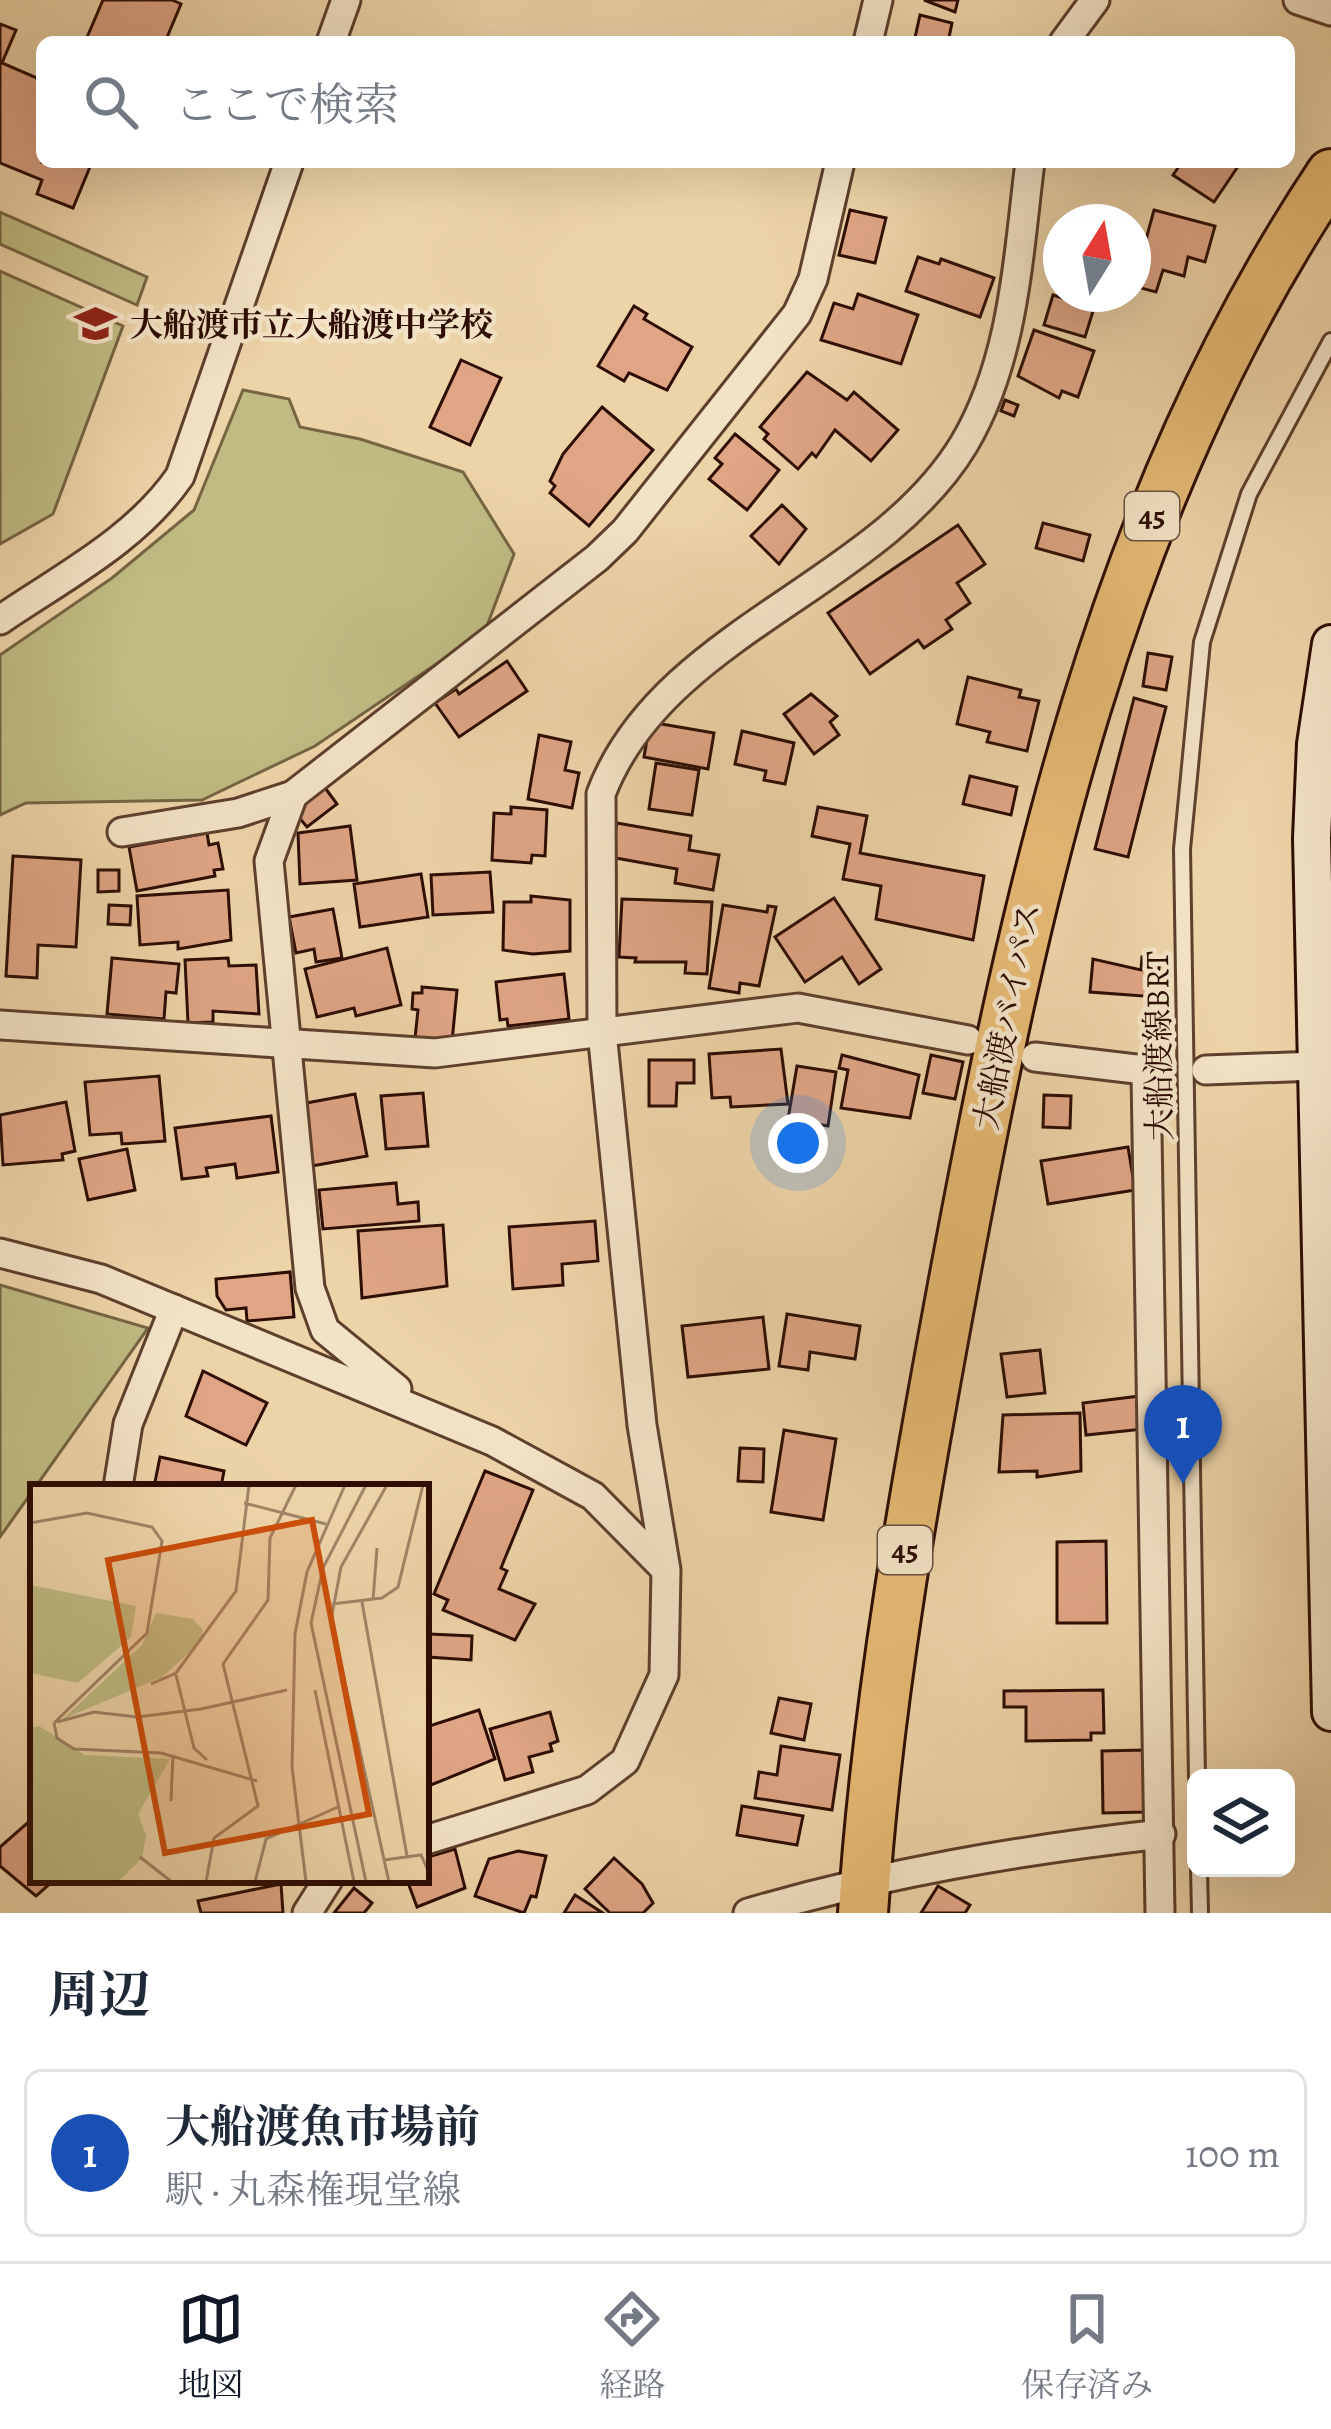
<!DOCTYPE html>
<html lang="ja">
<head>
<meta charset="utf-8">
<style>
  body { margin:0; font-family:Alegreya,"Noto Serif JP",serif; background:#f2f2f3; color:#1f2937 }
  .controls { position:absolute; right:36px; bottom:36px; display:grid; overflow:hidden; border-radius:18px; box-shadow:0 12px 48px #0002 }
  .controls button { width:108px; height:108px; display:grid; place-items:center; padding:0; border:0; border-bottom:3px solid #e0e1e3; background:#fff; color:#1f2937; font:60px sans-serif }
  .compass { position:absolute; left:1043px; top:204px; width:108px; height:108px; border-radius:50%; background:#fff; box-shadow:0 12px 48px #0002; rotate:11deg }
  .you { position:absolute; left:798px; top:1143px; width:42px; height:42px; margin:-30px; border:9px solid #fff; border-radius:50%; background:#1a73e8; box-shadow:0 0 0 18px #1a73e833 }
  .badge { display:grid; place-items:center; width:78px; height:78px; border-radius:50%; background:#111827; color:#fff; font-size:39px; font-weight:700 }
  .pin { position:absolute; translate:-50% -99px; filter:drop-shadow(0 3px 6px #0008) }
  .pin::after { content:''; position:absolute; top:63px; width:42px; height:36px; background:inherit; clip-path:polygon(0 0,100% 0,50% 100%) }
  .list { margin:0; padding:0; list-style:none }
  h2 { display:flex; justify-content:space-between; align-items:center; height:156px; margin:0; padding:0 48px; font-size:51px }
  h2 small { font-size:39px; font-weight:400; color:#747a83 }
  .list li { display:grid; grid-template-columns:78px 1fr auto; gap:36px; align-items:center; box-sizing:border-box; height:168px; margin:0 24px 24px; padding:0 24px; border:3px solid #e0e1e3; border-radius:18px }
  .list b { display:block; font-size:45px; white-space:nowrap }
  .list p { margin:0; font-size:39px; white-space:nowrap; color:#747a83 }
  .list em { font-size:39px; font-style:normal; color:#747a83 }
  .icon { flex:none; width:66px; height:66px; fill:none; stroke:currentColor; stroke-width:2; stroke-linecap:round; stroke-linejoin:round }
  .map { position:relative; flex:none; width:1331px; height:1913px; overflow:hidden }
  .search { position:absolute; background:#fff; box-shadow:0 12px 48px #0002; left:36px; right:36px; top:36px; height:132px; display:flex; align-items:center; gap:30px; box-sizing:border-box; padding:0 42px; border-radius:18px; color:#747a83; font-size:45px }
  .sheet { height:348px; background:#fff }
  nav { display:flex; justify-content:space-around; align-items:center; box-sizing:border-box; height:168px; border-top:3px solid #e0e1e3; background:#fff; font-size:33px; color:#747a83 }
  nav a { display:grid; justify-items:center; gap:6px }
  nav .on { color:#111827 }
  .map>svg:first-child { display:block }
</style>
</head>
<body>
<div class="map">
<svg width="1331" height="1913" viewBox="0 0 1331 1913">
  <rect width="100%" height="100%" fill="#edd4a8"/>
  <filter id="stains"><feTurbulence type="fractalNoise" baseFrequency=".00167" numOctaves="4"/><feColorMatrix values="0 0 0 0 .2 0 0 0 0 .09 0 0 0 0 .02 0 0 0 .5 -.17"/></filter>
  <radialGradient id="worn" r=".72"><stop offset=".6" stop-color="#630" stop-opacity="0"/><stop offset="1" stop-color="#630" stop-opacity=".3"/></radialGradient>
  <g fill="#bfbb83" stroke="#766443" stroke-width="3">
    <path d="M 0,212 L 147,277 L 137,305 L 0,244 Z"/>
    <path d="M 0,271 L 123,326 L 53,514 L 0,544 Z"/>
    <path d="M 243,390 L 289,399 L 300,427 L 360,439 L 463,472 L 514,554 L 485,631 L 315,746 L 202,800 L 26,803 L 0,815 L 0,655 L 112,578 L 194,510 Z"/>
    <path d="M 0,1285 L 148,1328 L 0,1537 Z"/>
  </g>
  <g fill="#dfa585" stroke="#2d0d03" stroke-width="3">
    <path d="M 103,0 L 172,0 L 181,4 L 165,42 L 85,42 Z"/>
    <path d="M 924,0 L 958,0 L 955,12 Z"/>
    <path d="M 920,15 L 952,23 L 948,42 L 914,42 Z"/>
    <path d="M 0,24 L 16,30 L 2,63 L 39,79 L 42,72 L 42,162 L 92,162 L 73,208 L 37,194 L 42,180 L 0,163 Z"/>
    <path d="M 1182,162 L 1241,162 L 1214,202 L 1173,175 Z"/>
    <path d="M 850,210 L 886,218 L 875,263 L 839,255 Z"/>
    <path d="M 1154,210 L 1215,226 L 1205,262 L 1188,257 L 1184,276 L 1163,270 L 1156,292 L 1133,286 L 1139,241 L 1145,243 Z"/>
    <path d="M 918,257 L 939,264 L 941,259 L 994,278 L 980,317 L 906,291 Z"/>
    <path d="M 858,294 L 918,315 L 901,364 L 821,340 L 834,303 L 853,309 Z"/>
    <path d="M 1053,295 L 1094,308 L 1085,337 L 1044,325 Z"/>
    <path d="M 634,306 L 647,314 L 644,319 L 692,347 L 667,390 L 629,373 L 624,381 L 598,366 Z"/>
    <path d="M 1034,330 L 1094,351 L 1078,397 L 1062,391 L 1059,398 L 1018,376 Z"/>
    <path d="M 461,360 L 501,378 L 470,445 L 430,427 Z"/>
    <path d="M 807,372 L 847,400 L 854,392 L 898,430 L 871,461 L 835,430 L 816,457 L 812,453 L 798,469 L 764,439 L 768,434 L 760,427 Z"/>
    <path d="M 1005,400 L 1018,405 L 1014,416 L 1001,411 Z"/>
    <path d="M 602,407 L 653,450 L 589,526 L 550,493 L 555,486 L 550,481 L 563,454 Z"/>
    <path d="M 735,434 L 779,470 L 747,510 L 709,479 L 722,464 L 715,458 Z"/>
    <path d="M 782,505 L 806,529 L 779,564 L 751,536 Z"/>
    <path d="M 1043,523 L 1090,535 L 1083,561 L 1036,548 Z"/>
    <path d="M 958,525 L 985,564 L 957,583 L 970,603 L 946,620 L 952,629 L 924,648 L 918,640 L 870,674 L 828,613 Z"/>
    <path d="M 1148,653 L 1172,657 L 1166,690 L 1143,686 Z"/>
    <path d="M 507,661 L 527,691 L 459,737 L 435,703 L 456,689 L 459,694 Z"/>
    <path d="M 968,677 L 1021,690 L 1019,697 L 1039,701 L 1027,751 L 987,742 L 990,732 L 957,724 Z"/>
    <path d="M 811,694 L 837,716 L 830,722 L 839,735 L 814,754 L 784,714 Z"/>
    <path d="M 1134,698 L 1166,707 L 1128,857 L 1095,849 Z"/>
    <path d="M 650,722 L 714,733 L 708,769 L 644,757 Z"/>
    <path d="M 742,731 L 794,743 L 785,784 L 764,780 L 766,771 L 735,764 Z"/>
    <path d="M 539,735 L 571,742 L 565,770 L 579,773 L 572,808 L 528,799 Z"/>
    <path d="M 656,763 L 699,770 L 692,815 L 649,809 Z"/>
    <path d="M 970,776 L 1017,787 L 1011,815 L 963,804 Z"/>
    <path d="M 323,785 L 337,804 L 307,827 L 292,809 Z"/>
    <path d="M 511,807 L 547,810 L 545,856 L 532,855 L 531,863 L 492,860 L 494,813 L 511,814 Z"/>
    <path d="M 818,807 L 867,816 L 860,853 L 984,876 L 973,940 L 876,919 L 881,886 L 843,879 L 850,844 L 812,836 Z"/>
    <path d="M 617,823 L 691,836 L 689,850 L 719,855 L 713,890 L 675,883 L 677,869 L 610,857 Z"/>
    <path d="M 350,826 L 357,880 L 300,884 L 298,833 Z"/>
    <path d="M 207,833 L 209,845 L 218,843 L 223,869 L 214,870 L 215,876 L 137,891 L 129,847 Z"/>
    <path d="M 13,856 L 81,860 L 76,947 L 38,945 L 37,978 L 6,976 Z"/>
    <path d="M 98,870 L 119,870 L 119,891 L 98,892 Z"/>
    <path d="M 490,872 L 493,912 L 433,915 L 431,875 Z"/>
    <path d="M 421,874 L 428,917 L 360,927 L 354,884 Z"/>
    <path d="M 228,890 L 231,940 L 178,949 L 178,942 L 140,945 L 137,896 Z"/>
    <path d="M 531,896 L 570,900 L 570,951 L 533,954 L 503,950 L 504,902 L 531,902 Z"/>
    <path d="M 834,898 L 881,969 L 859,984 L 842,957 L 805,982 L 775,937 Z"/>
    <path d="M 622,899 L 712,902 L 707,974 L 685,973 L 686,962 L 635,962 L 636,958 L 619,957 Z"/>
    <path d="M 109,905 L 131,906 L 130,925 L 108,924 Z"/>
    <path d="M 723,905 L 767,912 L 768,906 L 776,907 L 759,986 L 740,983 L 739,993 L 709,988 Z"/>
    <path d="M 333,909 L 342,958 L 316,962 L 314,949 L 296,953 L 289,917 Z"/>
    <path d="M 387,948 L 401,1005 L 356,1016 L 354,1008 L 317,1017 L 305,969 Z"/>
    <path d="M 1142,957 L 1160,958 L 1156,997 L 1090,992 L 1093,959 L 1141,970 Z"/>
    <path d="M 112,958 L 179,964 L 176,993 L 166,992 L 164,1019 L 107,1014 Z"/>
    <path d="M 228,958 L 229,966 L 256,965 L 259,1014 L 213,1011 L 213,1022 L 188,1023 L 185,960 Z"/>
    <path d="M 564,974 L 569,1019 L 508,1026 L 507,1019 L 500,1020 L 496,982 Z"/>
    <path d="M 422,987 L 457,990 L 452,1042 L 415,1038 L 418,1010 L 412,1009 L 413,993 L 422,993 Z"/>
    <path d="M 781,1049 L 788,1104 L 731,1107 L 730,1097 L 712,1098 L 709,1054 Z"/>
    <path d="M 842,1055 L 919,1075 L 910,1118 L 841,1108 L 848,1070 L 839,1068 Z"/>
    <path d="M 931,1055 L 963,1062 L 955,1099 L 923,1093 Z"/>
    <path d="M 649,1060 L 694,1060 L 694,1083 L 677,1083 L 676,1106 L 649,1106 Z"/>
    <path d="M 797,1066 L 836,1072 L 828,1126 L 788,1119 Z"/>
    <path d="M 159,1076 L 165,1141 L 122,1144 L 121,1133 L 90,1135 L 85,1082 Z"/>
    <path d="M 423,1093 L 428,1146 L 386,1149 L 381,1096 Z"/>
    <path d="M 355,1094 L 367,1156 L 312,1166 L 301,1104 Z"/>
    <path d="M 1044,1095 L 1071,1096 L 1070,1128 L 1043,1127 Z"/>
    <path d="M 66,1102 L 75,1151 L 62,1154 L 63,1160 L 3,1165 L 0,1115 Z"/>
    <path d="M 271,1116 L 278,1172 L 237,1178 L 235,1164 L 206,1168 L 208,1176 L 182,1179 L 175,1128 Z"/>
    <path d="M 1128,1147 L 1135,1190 L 1048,1204 L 1041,1161 Z"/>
    <path d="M 127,1149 L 135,1190 L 88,1200 L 79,1159 Z"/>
    <path d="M 396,1183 L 398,1204 L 418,1202 L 419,1221 L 323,1229 L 319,1190 Z"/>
    <path d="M 595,1221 L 598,1261 L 562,1264 L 563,1285 L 513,1289 L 509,1227 Z"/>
    <path d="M 443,1225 L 447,1286 L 362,1298 L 358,1231 Z"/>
    <path d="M 290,1272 L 294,1317 L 247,1321 L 246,1308 L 226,1310 L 217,1296 L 216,1279 Z"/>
    <path d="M 787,1314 L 860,1326 L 855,1359 L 810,1352 L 808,1370 L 779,1366 Z"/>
    <path d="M 763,1317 L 769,1369 L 688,1377 L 682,1326 Z"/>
    <path d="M 1040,1350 L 1045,1393 L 1007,1397 L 1001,1354 Z"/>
    <path d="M 203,1371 L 267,1403 L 246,1445 L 186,1416 Z"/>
    <path d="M 1140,1396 L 1144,1429 L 1086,1435 L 1083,1403 Z"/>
    <path d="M 1080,1413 L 1081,1471 L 1037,1477 L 1037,1471 L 999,1472 L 1003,1415 Z"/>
    <path d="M 784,1430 L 836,1439 L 823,1520 L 771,1512 Z"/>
    <path d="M 740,1448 L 764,1449 L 763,1482 L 738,1481 Z"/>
    <path d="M 160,1457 L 224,1471 L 221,1487 L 154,1487 Z"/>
    <path d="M 485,1471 L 533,1490 L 501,1568 L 507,1571 L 499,1589 L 535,1604 L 515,1640 L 443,1610 L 448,1600 L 434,1594 Z"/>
    <path d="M 1106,1541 L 1107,1623 L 1057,1623 L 1057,1542 Z"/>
    <path d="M 429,1634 L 472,1636 L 471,1660 L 428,1657 Z"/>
    <path d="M 1103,1690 L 1104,1733 L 1091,1733 L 1091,1740 L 1026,1741 L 1026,1707 L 1004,1707 L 1004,1691 Z"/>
    <path d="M 779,1698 L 811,1704 L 804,1740 L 771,1733 Z"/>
    <path d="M 479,1710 L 495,1759 L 426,1787 L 426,1727 Z"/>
    <path d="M 550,1712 L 558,1741 L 550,1744 L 552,1751 L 529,1757 L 533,1772 L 505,1780 L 490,1729 Z"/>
    <path d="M 781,1746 L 840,1755 L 832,1810 L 755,1798 L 759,1772 L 777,1775 Z"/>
    <path d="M 1145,1750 L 1146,1812 L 1103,1813 L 1102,1751 Z"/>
    <path d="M 742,1806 L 803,1816 L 797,1845 L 737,1835 Z"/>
    <path d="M 33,1818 L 33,1880 L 54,1880 L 36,1896 L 0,1866 L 0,1847 Z"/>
    <path d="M 455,1849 L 465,1888 L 417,1907 L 407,1880 L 426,1880 L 428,1857 Z"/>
    <path d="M 518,1851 L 546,1856 L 536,1897 L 531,1896 L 524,1913 L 475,1896 L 489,1859 Z"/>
    <path d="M 614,1858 L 642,1884 L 653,1903 L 643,1913 L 610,1913 L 585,1889 Z"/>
    <path d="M 281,1884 L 283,1913 L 201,1913 L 198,1901 Z"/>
    <path d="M 938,1886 L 970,1905 L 965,1913 L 921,1913 Z"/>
    <path d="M 354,1888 L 372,1903 L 364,1913 L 334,1913 Z"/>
    <path d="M 575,1895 L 603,1913 L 564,1913 Z"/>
  </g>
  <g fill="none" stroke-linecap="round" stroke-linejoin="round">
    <defs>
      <g id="lane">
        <path d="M 1197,1778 L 1182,849 L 1202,642 L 1249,494 L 1331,341"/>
        <path d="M 1199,1868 L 1200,1913"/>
      </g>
      <g id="street">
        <path d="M 1298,0 L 1331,11"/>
        <path d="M 331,42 L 346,0"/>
        <path d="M 868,42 L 878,0"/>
        <path d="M 1064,42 L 1095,0"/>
        <path d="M 0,620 C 63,577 136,540 180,476 L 289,162"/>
        <path d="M 293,795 L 269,861 L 310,1288 L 325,1330 L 397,1389"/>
        <path d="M 122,832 L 238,813 L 293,795 L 597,558 L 625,531 L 797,314 L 813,279 L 840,162"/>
        <path d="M 0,1025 L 435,1053 L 798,1008 L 968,1040"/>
        <path d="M 1035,1057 L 1161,1072"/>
        <path d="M 1206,1070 L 1316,1066"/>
        <path d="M 1146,1074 L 1160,1913"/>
        <path d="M 0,1253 L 101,1279 L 492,1441 L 593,1496 L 665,1569"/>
        <path d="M 118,1487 L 128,1424 L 174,1309"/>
        <path d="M 426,1840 L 587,1790 L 625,1761 L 664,1675 L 666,1570 L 642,1425 L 602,1032 L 601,794 C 662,632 878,587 964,444 C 1014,360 1018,257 1030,162"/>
        <path d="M 307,1913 L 328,1880"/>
        <path d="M 748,1913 C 884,1873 1020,1850 1161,1834"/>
      </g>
      <path id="secondary" d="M 1331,644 L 1316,744 L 1312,838 L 1331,1712"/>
      <path id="highway" d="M 863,1913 C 877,1700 915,1490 954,1280 C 1026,894 1109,506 1331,174"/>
    </defs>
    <use href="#lane" stroke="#5d3f2c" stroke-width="20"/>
    <use href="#street" stroke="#5d3f2c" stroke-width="33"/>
    <use href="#secondary" stroke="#2d0d03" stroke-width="42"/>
    <use href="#highway" stroke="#2d0d03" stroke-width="54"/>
    <use href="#lane" stroke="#f3e3c6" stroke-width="14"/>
    <use href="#street" stroke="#f3e3c6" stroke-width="27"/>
    <use href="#secondary" stroke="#f3e3c6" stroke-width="36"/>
    <use href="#highway" stroke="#e6ba74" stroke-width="48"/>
  </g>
  <defs>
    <symbol id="school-bare" viewBox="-9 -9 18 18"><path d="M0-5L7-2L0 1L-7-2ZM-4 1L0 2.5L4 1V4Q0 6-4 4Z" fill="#8f2418" stroke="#f3e3c6" stroke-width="2.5" paint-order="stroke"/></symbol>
  </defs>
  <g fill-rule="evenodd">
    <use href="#school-bare" x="66" y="294" width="59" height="59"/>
  </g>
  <g text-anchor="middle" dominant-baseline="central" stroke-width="9" stroke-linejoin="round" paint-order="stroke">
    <g fill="#f3e3c6" stroke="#684d3e" stroke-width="3">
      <rect x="1125" y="492" width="54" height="48" rx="9"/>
      <rect x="878" y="1526" width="54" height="48" rx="9"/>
    </g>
    <g font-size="30" font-weight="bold" fill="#2d0d03">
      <text x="1152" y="516">45</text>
      <text x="905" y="1550">45</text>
    </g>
    <g font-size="33" font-weight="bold" fill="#2d0d03" stroke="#f3e3c6" text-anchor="start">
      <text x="130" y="324">大船渡市立大船渡中学校</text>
    </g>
    <g font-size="33" fill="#2d0d03" stroke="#f3e3c6">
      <text transform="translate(1007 1016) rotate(-79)">大船渡バイパス</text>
      <text transform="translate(1158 1046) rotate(-91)">大船渡線BRT</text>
    </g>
  </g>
  <g transform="translate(30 1484)">
    <rect width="399" height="399" fill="#edd4a8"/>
    <path d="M 0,101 L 106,122 L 101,153 L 48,199 L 0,189 ZM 126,129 L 163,135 L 173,146 L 171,158 L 132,193 L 33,235 L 112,161 ZM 9,242 L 55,271 L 140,275 L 108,330 L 116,351 L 112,374 L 88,398 L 0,398 L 0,244 Z" fill="#bfbb83"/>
    <path fill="none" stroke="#a08466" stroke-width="3" d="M 357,1 L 311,83 L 301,136 L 359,398M 214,19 L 296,40M 0,39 L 57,29 L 122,43 L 132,57 L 117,149 L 24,239M 343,116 L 347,64M 332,118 L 377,372M 302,120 L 352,114 L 368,103 L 393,1M 146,191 L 164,264 L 177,276M 121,200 L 146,189 L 206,107 L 219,1M 285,206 L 324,398M 27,238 L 64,228 L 107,233 L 171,225 L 257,206M 24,239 L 27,254 L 44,265 L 131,269 L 227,297M 141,317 L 143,271M 110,373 L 142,398M 354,376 L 391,371 L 399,389M 176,398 L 184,354 L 228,322 L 193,180 L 238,116 L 240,54 L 266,1M 225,398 L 236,355 L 310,322M 276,398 L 262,283 L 265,150 L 277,88 L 315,1M 336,398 L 281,139 L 293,84 L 336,1"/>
    <path fill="#cc4e0b" fill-opacity="0.15" stroke="#cc4e0b" stroke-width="6" d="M 282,36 L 339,330 L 135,369 L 78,76 Z"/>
    <rect width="399" height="399" fill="none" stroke="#2d0d03" stroke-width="6"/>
  </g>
  <rect width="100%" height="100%" filter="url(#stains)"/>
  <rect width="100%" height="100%" fill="url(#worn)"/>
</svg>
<div class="controls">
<button><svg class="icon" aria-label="layers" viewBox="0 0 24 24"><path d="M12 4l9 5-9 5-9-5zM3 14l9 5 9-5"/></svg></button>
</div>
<svg class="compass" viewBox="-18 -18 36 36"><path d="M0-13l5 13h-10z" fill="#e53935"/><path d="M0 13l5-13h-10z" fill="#747a83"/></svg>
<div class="you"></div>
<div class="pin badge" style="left:1183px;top:1484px;background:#1a4fb4">1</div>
<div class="search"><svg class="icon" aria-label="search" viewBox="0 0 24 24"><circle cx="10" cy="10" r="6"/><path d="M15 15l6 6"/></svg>ここで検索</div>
</div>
<section class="sheet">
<h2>周辺<small></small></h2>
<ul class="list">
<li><span class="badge" style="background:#1a4fb4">1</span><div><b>大船渡魚市場前</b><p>駅 · 丸森権現堂線</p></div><em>100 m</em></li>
</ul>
</section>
<nav>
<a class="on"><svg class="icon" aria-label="map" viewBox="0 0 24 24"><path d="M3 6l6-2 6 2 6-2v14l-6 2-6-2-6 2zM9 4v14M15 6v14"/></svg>地図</a>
<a><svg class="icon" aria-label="directions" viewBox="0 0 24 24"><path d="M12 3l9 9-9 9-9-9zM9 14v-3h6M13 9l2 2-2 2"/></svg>経路</a>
<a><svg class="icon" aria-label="saved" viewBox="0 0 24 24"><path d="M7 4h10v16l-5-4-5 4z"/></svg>保存済み</a>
</nav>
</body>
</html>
